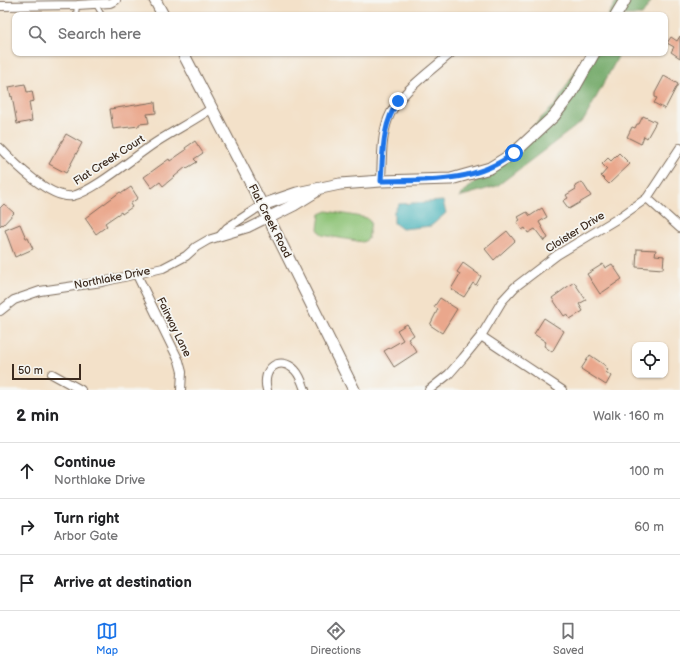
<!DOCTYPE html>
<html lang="en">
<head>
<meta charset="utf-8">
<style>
  body { margin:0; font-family:"Balsamiq Sans",sans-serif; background:#f6f6f6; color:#202124 }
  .controls { position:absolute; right:12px; bottom:12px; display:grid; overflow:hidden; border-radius:8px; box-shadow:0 1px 3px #0004 }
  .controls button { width:36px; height:36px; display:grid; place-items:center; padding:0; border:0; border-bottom:1px solid #e0e0e0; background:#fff; color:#202124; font:20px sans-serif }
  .scale { position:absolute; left:12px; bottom:10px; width:69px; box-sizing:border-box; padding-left:4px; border:2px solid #3b2a1e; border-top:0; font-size:11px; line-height:14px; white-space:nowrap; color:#3b2a1e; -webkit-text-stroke:3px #f6f6f2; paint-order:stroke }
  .stop { position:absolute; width:12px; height:12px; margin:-9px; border:3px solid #1a73e8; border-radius:50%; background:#fff }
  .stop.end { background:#1a73e8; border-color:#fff; box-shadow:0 1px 4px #0008 }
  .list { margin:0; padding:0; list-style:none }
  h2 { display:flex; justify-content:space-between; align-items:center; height:52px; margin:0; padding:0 16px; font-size:17px }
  h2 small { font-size:13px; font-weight:400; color:#757577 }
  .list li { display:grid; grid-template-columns:26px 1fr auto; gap:12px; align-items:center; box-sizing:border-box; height:56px; padding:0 16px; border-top:1px solid #e0e0e0 }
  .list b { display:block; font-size:15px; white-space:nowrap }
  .list p { margin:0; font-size:13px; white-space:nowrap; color:#757577 }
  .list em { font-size:13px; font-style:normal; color:#757577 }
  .icon { flex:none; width:22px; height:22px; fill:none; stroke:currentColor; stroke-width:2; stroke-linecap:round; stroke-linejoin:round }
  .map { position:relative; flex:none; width:680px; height:390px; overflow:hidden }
  .search { position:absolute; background:#fff; box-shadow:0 1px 3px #0004; left:12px; right:12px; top:12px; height:44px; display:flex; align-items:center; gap:10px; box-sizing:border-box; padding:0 14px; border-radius:8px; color:#757577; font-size:15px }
  .sheet { height:220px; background:#fff }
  nav { display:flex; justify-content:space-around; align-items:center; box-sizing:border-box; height:56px; border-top:1px solid #e0e0e0; background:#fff; font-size:11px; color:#757577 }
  nav a { display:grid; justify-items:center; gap:2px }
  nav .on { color:#1a73e8 }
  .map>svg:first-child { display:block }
</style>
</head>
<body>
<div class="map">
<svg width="680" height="390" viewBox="0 0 680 390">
  <rect width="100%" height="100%" fill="#f6f6f2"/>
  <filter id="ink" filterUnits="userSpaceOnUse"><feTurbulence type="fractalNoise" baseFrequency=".025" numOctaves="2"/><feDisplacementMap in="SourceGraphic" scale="8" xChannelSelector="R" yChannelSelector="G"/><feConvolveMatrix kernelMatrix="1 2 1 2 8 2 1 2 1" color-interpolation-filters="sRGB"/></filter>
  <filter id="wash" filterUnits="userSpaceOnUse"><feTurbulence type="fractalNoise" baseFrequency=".012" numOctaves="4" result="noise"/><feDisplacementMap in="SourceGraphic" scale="16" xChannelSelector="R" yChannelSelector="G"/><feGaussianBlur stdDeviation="0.9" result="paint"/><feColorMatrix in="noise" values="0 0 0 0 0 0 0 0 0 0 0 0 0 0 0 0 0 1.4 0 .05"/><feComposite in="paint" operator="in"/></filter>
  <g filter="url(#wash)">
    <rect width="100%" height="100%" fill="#f3e1c9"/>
    <path fill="#8dc376" stroke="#64764a" d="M 327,211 L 367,218 L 371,222 L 368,239 L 363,242 L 322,235 L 318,229 L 320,214 Z"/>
    <g fill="#72a967" stroke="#566a42">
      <path d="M 617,0 L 652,0 L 642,15 L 608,15 Z"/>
      <path d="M 586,53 L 620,53 L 584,120 L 497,186 L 459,197 L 556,104 Z"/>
    </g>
    <path fill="#3fb0b7" stroke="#3d6d6a" d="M 443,201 L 446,213 L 431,226 L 402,229 L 394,223 L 394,211 L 399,204 Z"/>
    <g id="blocks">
      <g fill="#eaa78c">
        <path d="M 680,36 L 680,58 L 671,52 L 674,47 L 667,43 L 671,37 L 677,41 Z"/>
        <path d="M 664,76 L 678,84 L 665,109 L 654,103 L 657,98 L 655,97 L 655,93 Z"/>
        <path d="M 25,84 L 27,92 L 32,91 L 34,101 L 29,102 L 32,121 L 17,124 L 12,96 L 11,97 L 9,87 Z"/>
        <path d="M 155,102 L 156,113 L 147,114 L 149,123 L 139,124 L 139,126 L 113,129 L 110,109 Z"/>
        <path d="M 643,116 L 656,122 L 647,138 L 644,136 L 641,144 L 627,137 L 632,127 L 635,128 L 637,124 L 639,124 Z"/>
        <path d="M 66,134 L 82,143 L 66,173 L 49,164 Z"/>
        <path d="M 195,141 L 203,153 L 194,159 L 197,162 L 187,168 L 186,167 L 163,186 L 160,182 L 152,188 L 144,177 L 169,159 L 170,161 L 186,150 L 185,148 Z"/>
        <path d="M 619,153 L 630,164 L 609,184 L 601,176 L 607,169 L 602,164 L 608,158 L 611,161 Z"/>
        <path d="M 582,182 L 591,196 L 569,209 L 563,201 L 568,198 L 566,195 L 576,189 L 575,186 Z"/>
        <path d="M 131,187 L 138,198 L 130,204 L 132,207 L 122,214 L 121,212 L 105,223 L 107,226 L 96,234 L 85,218 L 120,192 L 122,193 Z"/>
        <path d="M 4,204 L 14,213 L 3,225 L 2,224 L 0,226 L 0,208 Z"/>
        <path d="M 542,208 L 547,217 L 539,222 L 548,238 L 544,241 L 535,229 L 528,233 L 525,228 L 522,230 L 517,222 L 520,220 L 518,217 L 527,212 L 530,216 Z"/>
        <path d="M 20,224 L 26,238 L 28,238 L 33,249 L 15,257 L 5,230 Z"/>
        <path d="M 507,231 L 515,241 L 494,260 L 485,249 Z"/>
        <path d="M 637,249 L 656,250 L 655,255 L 664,256 L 663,269 L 636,267 Z"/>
        <path d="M 463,263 L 481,276 L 476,285 L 473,283 L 464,297 L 451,289 L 460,274 L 457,272 Z"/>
        <path d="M 603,264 L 605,268 L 612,264 L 622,279 L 600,294 L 587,274 Z"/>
        <path d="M 574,282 L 586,300 L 579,304 L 583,311 L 570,319 L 567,314 L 564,316 L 552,298 Z"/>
        <path d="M 440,298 L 457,309 L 442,333 L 430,325 L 438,309 L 434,307 Z"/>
        <path d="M 544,318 L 564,331 L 552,352 L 544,346 L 546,342 L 534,334 Z"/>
        <path d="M 407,324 L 414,335 L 408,339 L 417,352 L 394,367 L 384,351 L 403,340 L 397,330 Z"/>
        <path d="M 590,355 L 606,366 L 605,368 L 608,370 L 606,372 L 611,376 L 606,385 L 581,369 Z"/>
      </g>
    </g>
  </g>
  <g filter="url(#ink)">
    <use href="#blocks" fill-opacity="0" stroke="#7b6a5a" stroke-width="1"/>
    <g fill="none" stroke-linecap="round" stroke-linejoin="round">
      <defs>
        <g id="service">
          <path d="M 95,3 L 102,15"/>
          <path d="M 76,15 L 77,5"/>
        </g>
        <g id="minor">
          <path d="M 0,6 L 77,5 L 110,3 L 116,0"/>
          <path d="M 0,148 C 14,163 50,199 72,196 C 93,192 135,156 155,143 C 173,131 194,121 212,108"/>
          <path d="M 381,181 C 382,161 381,138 388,119 C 397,94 431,71 451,53"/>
          <path d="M 647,198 L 680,228"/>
          <path d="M 221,235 L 227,228 L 262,205"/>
          <path d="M 137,275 L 179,361 L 182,372 L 181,390"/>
          <path d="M 0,311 L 14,300 L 40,291 L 102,282 L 163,268 L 186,256 L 196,247 L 208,240 L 248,228 L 268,218"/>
          <path d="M 481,336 L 562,390"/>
          <path d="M 52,374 L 81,390"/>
          <path d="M 267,390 C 261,368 280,355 295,370 C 300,375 303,384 305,390"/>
          <path d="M 429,390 L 449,374 L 463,358 L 481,336 L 502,301 L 515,287 L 557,255 L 620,217 L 647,198 L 680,148"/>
        </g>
        <g id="tertiary">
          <path d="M 155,0 L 163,15"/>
          <path d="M 616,15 L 625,0"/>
          <path d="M 183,53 L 262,205 L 354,390"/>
          <path d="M 262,205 L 297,193 L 340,184 L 381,181 L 451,179 L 490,168 L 514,153 L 554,116 L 571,94 L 594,53"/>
          <path d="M 268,218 L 294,205 L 315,192"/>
        </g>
      </defs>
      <use href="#service" stroke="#7b6a5a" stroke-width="6"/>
      <use href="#minor" stroke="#7b6a5a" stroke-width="10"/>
      <use href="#tertiary" stroke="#7b6a5a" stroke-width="13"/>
      <use href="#service" stroke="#fff" stroke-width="4"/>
      <use href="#minor" stroke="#fff" stroke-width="8"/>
      <use href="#tertiary" stroke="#fff" stroke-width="11"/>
    </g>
  </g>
  <g fill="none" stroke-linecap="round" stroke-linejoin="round" filter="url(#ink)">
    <path stroke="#1a73e8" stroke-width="5" d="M 398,101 C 382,125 383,152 381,181 C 428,180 475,183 514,153"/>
  </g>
  <g text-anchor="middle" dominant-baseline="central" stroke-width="3.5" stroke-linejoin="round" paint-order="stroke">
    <g font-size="11" fill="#3b2a1e" stroke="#f6f6f2">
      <text transform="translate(109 160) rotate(-33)">Flat Creek Court</text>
      <text transform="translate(270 221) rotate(63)">Flat Creek Road</text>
      <text transform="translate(575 232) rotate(-32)">Cloister Drive</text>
      <text transform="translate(112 278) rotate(-11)">Northlake Drive</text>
      <text transform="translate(174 327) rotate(64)">Fairway Lane</text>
    </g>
  </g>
</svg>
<div class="controls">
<button><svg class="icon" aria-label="locate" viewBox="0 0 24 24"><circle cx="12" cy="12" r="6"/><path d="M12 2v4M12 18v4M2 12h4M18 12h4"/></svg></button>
</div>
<div class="scale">50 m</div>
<div class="stop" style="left:514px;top:153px"></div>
<div class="stop end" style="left:398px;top:101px"></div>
<div class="search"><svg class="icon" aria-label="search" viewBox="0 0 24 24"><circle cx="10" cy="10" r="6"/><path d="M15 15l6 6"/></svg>Search here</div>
</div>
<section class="sheet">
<h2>2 min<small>Walk · 160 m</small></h2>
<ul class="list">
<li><svg class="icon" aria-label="ahead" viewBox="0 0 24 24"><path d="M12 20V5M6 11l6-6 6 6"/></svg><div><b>Continue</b><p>Northlake Drive</p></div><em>100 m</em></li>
<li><svg class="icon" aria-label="right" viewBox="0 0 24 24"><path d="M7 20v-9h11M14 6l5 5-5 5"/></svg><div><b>Turn right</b><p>Arbor Gate</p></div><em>60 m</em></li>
<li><svg class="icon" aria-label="arrive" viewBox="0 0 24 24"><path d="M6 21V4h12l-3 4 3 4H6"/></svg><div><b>Arrive at destination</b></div></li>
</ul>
</section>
<nav>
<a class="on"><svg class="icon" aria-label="map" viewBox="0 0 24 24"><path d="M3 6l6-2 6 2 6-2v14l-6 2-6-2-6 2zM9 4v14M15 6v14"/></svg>Map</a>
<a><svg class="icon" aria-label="directions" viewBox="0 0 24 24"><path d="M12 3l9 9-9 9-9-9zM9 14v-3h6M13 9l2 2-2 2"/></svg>Directions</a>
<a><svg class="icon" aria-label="saved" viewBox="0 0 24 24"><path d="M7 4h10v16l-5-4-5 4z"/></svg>Saved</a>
</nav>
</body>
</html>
